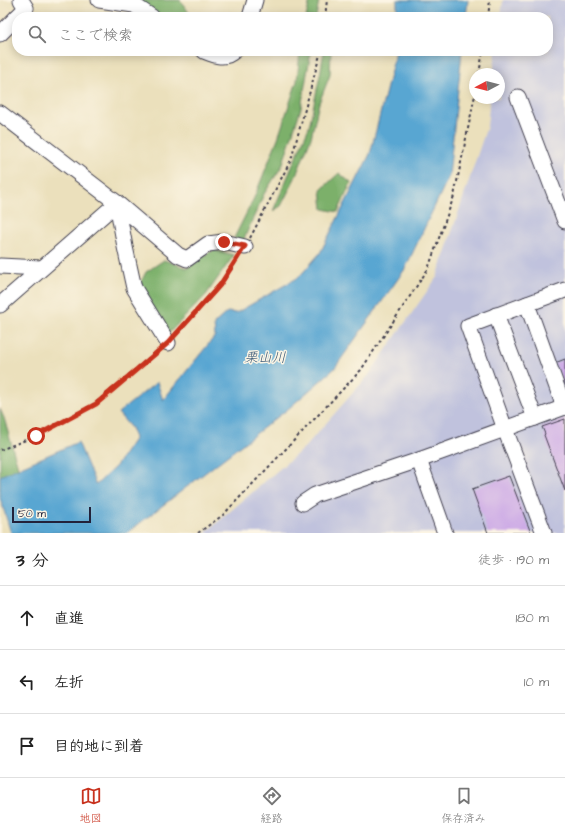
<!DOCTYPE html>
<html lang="ja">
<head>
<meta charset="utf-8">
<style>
  body { margin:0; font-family:"Architects Daughter","Klee One",sans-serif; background:#f6f6f6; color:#222 }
  .compass { position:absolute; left:469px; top:68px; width:36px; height:36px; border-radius:50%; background:#fff; box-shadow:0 2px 10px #0003; rotate:263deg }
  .scale { position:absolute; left:12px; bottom:10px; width:79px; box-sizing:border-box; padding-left:4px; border:2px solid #22223b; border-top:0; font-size:11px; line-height:14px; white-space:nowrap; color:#22223b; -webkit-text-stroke:3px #fcf5e5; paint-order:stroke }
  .stop { position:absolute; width:12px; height:12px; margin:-9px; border:3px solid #c8321e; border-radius:50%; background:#fff }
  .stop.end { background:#c8321e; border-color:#fff; box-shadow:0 1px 4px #0008 }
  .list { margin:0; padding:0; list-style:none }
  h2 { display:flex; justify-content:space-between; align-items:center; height:52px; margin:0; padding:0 16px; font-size:17px }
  h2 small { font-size:13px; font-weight:400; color:#767676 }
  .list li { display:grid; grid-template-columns:26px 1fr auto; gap:12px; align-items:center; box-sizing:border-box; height:64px; padding:0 16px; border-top:1px solid #e0e0e0 }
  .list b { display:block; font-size:15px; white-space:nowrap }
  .list em { font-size:13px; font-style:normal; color:#767676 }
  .icon { flex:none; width:22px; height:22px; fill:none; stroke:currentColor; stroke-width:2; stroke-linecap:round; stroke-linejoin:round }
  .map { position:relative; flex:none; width:565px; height:533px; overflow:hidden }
  .search { position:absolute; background:#fff; box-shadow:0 2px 10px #0003; left:12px; right:12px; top:12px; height:44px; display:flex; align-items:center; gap:10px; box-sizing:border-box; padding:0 14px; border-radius:16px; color:#767676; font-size:15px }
  .sheet { height:244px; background:#fff }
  nav { display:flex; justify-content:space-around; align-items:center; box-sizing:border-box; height:56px; border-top:1px solid #e0e0e0; background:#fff; font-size:11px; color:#767676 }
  nav a { display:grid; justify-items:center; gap:2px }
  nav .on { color:#c8321e }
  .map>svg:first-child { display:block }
</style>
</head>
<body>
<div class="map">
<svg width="565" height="533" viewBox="0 0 565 533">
  <rect width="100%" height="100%" fill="#fcf5e5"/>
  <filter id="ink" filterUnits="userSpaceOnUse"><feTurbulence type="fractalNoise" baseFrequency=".025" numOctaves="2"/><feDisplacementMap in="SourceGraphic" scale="8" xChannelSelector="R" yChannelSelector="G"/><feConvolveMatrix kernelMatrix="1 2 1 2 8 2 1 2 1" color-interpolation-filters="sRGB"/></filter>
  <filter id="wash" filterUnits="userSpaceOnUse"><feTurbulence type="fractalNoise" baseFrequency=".012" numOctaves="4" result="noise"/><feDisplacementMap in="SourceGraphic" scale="16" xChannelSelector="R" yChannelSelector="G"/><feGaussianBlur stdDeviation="0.9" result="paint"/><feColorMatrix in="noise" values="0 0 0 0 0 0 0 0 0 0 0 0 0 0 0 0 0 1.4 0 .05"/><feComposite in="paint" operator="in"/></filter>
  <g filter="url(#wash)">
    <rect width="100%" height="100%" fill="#ebe0bc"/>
    <path fill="#c0c2dd" d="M 503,0 L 565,0 L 565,533 L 205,533 L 305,447 L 368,376 L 437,277 L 487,126 L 490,98 L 499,98 L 499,74 L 493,74 L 496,51 L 548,51 L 548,17 L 501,17 Z"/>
    <g fill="#7bb06b" stroke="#4e6953">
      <path d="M 142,0 L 180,0 L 190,14 L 188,17 L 141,17 L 136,14 Z"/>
      <path d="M 310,0 L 319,0 L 316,17 L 306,17 Z"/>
      <path d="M 300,51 L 311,51 L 301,108 L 282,166 L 264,194 L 243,241 L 234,238 L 254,198 L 278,138 L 297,81 Z"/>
      <path d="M 324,51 L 331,51 L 330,75 L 319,103 L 311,138 L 295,178 L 281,206 L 273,211 L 309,127 L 320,75 Z"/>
      <path d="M 339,173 L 351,183 L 338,212 L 323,209 L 321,190 Z"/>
      <path d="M 214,250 L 234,255 L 206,295 L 170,332 L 164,333 L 140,284 L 146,272 L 164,260 L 187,268 L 205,255 Z"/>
      <path d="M 0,409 L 4,418 L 21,478 L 0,490 Z"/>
    </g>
    <g fill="#59a6d2" stroke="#3e6486">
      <path d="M 397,0 L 468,0 L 466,17 L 397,17 Z"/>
      <path d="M 396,51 L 462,51 L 449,176 L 405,269 L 334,369 L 288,409 L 127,533 L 11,533 L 0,498 L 0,476 L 78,442 L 96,485 L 116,466 L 135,438 L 131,428 L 118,413 L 157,382 L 163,400 L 215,336 L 214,324 L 227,312 L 236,313 L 299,277 L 320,253 L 370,154 Z"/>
    </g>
    <g id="blocks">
      <g fill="#cdabe6">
        <path d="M 565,359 L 565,384 L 563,384 L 555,363 Z"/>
        <path d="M 565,419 L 565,491 L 544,435 L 545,434 L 542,427 Z"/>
        <path d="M 509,476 L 531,533 L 488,533 L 472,489 Z"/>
      </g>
    </g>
  </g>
  <g filter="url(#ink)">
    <use href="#blocks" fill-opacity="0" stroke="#403e4e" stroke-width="1"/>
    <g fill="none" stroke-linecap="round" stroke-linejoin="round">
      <defs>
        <g id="minor">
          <path d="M 99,0 L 134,5 L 152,17"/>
          <path d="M 17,17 L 26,8 L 21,0"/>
          <path d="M 250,17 L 255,0"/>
          <path d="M 0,34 L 17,17"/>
          <path d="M 204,51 C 214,55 225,60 234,51"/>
          <path d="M 518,97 L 565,221"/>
          <path d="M 0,113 L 117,203 L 178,255 L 187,259 L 208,244 L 224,242 L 245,247"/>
          <path d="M 117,203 L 125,247 L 134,288 L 168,343"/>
          <path d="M 0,266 L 41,268"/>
          <path d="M 527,304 L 564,407"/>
          <path d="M 0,305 L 117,203"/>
          <path d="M 496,315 L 535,418"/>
          <path d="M 419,460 L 445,533"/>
          <path d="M 303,503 L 315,495 L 419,460 L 565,407"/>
          <path d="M 544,533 L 505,429 L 468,326 L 565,290"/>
        </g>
      </defs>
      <use href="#minor" stroke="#403e4e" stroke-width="17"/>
      <g stroke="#403e4e" stroke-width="2" stroke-dasharray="3 3" stroke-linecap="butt">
        <path d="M 325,17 L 327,0"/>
        <path d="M 488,17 L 490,0"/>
        <path d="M 479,74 L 483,51"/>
        <path d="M 250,238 L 291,160 L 321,51"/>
        <path d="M 176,334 L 220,285 L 238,258"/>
        <path d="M 0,450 L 36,436 L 95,404 L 158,351"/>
        <path d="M 198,533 L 223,515 L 361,370 L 428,269 L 454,196 L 475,95"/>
      </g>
      <use href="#minor" stroke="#fff" stroke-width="15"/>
    </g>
  </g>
  <g fill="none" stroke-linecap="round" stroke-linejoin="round" filter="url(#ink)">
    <path stroke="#c8321e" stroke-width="5" d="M 36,436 L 96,404 L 168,343 L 220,285 L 245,246 L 224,242"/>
  </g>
  <g text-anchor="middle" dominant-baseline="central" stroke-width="3" stroke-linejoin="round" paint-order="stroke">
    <g font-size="14" font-style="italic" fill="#385777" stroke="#fcf5e5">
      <text x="265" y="358">栗山川</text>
    </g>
  </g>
</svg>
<svg class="compass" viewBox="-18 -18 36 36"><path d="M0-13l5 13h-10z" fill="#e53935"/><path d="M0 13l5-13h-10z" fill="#767676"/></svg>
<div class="scale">50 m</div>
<div class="stop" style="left:36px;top:436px"></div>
<div class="stop end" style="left:224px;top:242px"></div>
<div class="search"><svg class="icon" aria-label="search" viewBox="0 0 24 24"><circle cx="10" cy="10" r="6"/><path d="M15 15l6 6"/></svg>ここで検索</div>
</div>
<section class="sheet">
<h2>3 分<small>徒歩 · 190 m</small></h2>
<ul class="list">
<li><svg class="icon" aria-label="ahead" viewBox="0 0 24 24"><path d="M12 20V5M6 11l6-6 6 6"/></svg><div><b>直進</b></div><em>180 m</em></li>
<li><svg class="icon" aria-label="left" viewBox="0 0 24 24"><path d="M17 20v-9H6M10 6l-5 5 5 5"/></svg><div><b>左折</b></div><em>10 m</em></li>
<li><svg class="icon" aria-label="arrive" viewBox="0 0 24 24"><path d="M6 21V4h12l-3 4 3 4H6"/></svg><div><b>目的地に到着</b></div></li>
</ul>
</section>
<nav>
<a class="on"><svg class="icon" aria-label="map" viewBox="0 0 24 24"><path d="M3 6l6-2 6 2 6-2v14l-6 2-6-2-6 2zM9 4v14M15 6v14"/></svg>地図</a>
<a><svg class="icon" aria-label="directions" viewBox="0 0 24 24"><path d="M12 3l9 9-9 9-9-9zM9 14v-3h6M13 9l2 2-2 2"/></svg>経路</a>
<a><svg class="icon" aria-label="saved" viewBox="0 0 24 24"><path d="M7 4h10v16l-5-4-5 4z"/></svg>保存済み</a>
</nav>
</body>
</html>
